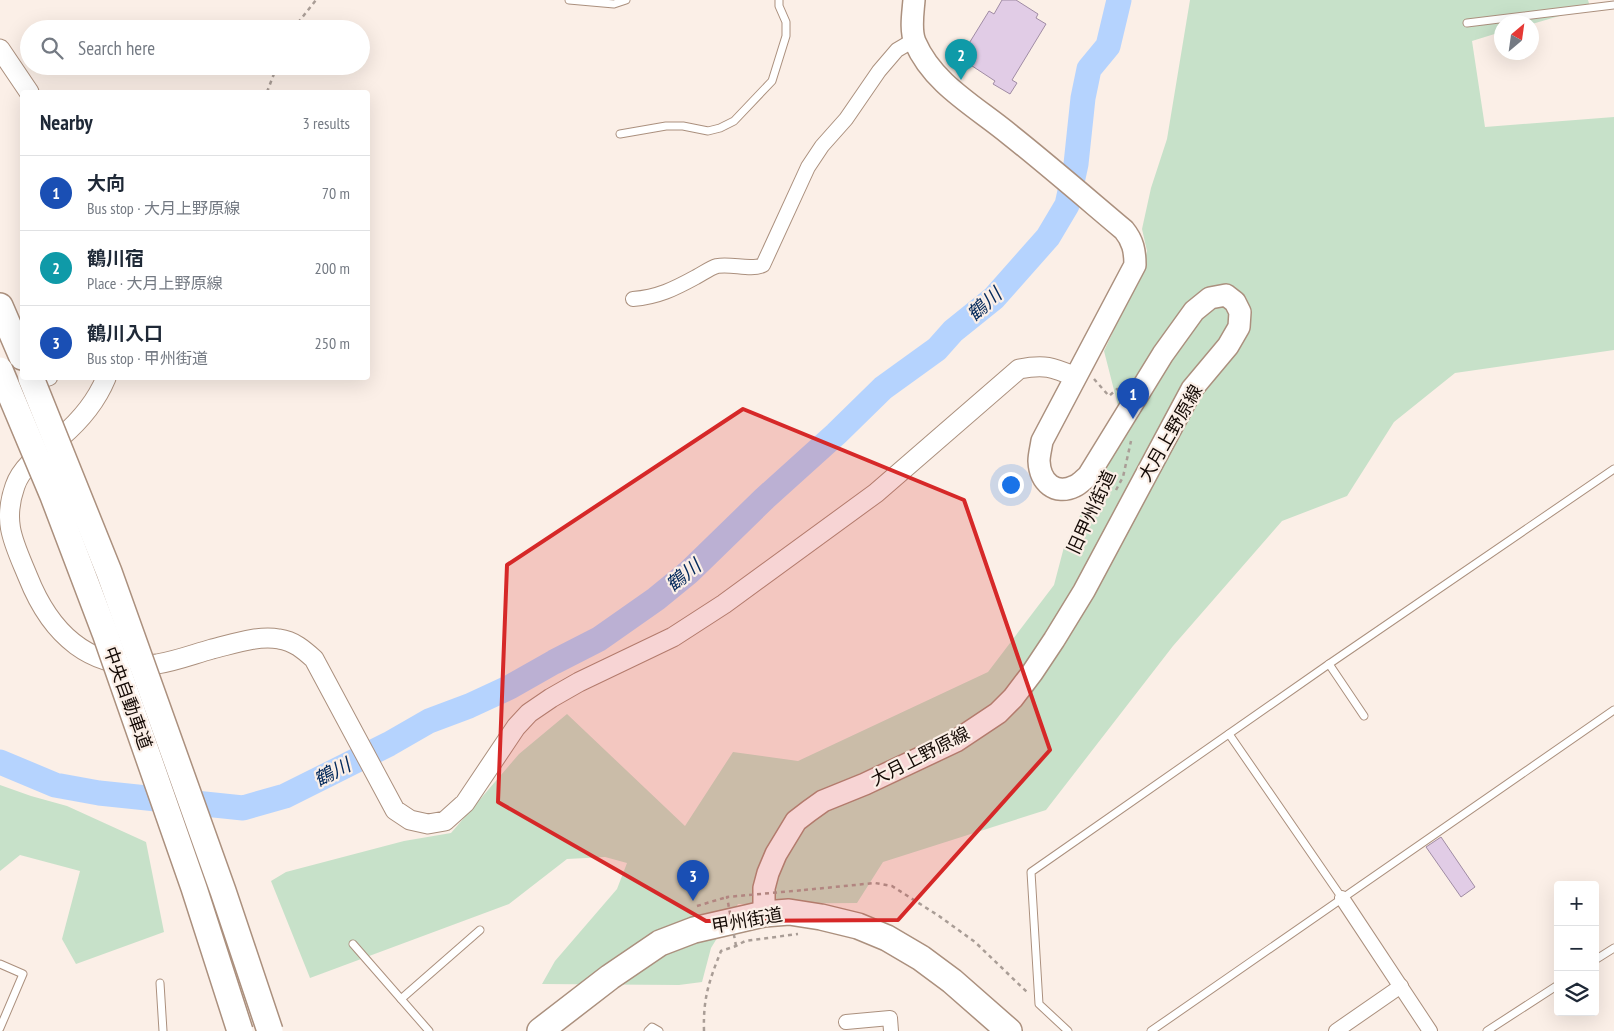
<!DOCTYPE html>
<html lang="en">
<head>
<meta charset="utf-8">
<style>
  body { margin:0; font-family:"PT Sans Narrow","Noto Sans JP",sans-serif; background:#f2f2f3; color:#1f2937 }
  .controls { position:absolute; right:15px; bottom:15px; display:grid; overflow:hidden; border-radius:5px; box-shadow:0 5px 20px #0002 }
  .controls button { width:45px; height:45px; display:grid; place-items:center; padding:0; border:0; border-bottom:1px solid #e0e1e3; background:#fff; color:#1f2937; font:25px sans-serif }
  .compass { position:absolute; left:1494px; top:15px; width:45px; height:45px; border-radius:50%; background:#fff; box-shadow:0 5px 20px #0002; rotate:29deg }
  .you { position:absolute; left:1010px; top:484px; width:18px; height:18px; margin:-12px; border:4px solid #fff; border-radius:50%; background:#1a73e8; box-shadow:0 0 0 8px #1a73e833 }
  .badge { display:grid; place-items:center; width:32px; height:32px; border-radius:50%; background:#b45309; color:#fff; font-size:16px; font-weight:700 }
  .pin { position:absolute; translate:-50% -41px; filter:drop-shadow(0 1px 2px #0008) }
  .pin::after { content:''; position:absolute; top:26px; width:18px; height:15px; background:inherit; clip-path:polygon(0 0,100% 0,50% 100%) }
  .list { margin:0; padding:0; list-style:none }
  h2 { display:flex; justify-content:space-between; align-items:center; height:65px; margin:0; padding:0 20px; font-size:21px }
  h2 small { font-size:16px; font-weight:400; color:#747a83 }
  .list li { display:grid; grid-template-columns:32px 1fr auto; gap:15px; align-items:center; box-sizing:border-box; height:75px; padding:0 20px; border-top:1px solid #e0e1e3 }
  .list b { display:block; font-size:19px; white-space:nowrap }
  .list p { margin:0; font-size:16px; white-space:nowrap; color:#747a83 }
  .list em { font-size:16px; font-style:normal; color:#747a83 }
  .icon { flex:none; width:28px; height:28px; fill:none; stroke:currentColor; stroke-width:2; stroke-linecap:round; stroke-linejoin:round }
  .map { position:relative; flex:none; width:1614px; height:1031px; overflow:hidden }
  .search { position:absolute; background:#fff; box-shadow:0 5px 20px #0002; left:20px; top:20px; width:350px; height:55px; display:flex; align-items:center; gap:12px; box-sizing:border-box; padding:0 18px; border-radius:28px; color:#747a83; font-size:19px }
  .panel { position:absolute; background:#fff; box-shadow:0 5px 20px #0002; left:20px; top:90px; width:350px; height:290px; border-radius:5px }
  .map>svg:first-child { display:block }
</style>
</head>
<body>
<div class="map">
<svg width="1614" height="1031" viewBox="0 0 1614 1031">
  <rect width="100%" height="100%" fill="#fbefe7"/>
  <g fill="#c7e1c9">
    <path d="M 1190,0 L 1588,0 L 1590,7 L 1532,24 L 1502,22 L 1501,32 L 1472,41 L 1485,127 L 1614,117 L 1614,350 L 1455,373 L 1394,422 L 1347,496 L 1282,521 L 1173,646 L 1046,810 L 883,862 L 857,903 L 738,904 L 711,948 L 702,982 L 679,985 L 542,984 L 555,961 L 617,889 L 627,863 L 605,857 L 567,859 L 509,904 L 310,978 L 271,881 L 286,872 L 404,841 L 451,833 L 519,754 L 567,714 L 685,826 L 733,752 L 798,761 L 988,672 L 1054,585 L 1064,547 L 1124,429 L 1104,351 L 1143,268 L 1147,251 L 1142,229 L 1151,188 L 1167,139 Z"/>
    <path d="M 0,785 L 31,796 L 67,806 L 146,842 L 164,932 L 76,964 L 62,939 L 80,871 L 20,855 L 0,871 Z"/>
  </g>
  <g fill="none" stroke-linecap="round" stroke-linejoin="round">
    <path stroke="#b5d3fe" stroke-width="25" d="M 0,762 L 55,785 L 99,793 L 243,808 L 285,796 L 389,744 L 429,721 L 469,706 L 510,687 L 554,662 L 599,639 L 656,599 L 689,572 L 765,498 L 836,434 L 883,388 L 937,349 L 953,331 L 994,298 L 1048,237 L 1067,205 L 1076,164 L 1083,98 L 1089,69 L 1108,46 L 1119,0"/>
  </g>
  <g fill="#e1cce6" stroke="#a08ca4">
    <path d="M 1002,0 L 1016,0 L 1038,14 L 1036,18 L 1046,24 L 1012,80 L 1017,83 L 1010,94 L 993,84 L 995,81 L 960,58 L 989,11 L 994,14 Z"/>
    <path d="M 1441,837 L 1475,887 L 1461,897 L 1426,847 Z"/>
  </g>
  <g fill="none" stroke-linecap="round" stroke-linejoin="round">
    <defs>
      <g id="lane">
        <path d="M 569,0 L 614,4 L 626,0"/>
        <path d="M 1467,23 L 1614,5"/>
        <path d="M 620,134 L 666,126 L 683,126 L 708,131 L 720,128 L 734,121 L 772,81 L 786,36 L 786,22 L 779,6 L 779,0"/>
        <path d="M 1329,664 L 1364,716"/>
        <path d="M 1229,734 L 1342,898"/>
        <path d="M 353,944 L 429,1031"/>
        <path d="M 1595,960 L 1614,948"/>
        <path d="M 0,964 L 23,974 L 0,1028"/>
        <path d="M 160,983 L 163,1031"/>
        <path d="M 401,999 L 480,930"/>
        <path d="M 648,1031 L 652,1027 L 659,1031"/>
        <path d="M 1068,1031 L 1039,1004 L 1031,872 L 1329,664 L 1614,469"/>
        <path d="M 1151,1031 L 1614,710"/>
        <path d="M 1487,1031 L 1558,985"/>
      </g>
      <g id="street">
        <path d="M 633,299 C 658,297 674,289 696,277 C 702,274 710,268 717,266 C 732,263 750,271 763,265 L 808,167 L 822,146 L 846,119 L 879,71 L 897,50 L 914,40"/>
        <path d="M 29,385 L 50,378"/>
        <path d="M 1342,898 L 1430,1031"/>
        <path d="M 846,1022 L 890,1018 L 891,1031"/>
        <path d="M 1336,1031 L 1401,986"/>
      </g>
      <g id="secondary">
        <path d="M 0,49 L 29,92"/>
        <path d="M 106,378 C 96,402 81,420 61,437 C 44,451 22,465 15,486 C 2,523 14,543 28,577 C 51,635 91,672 157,664 C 176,661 194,654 212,649 C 233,644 258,635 279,639 C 294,641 304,650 314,659 L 395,810 L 410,820 L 428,824 L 445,821 L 465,803 L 516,727 L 529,713 L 551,698 L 579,682 L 673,637 L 724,604 L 876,493 L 1019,369 C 1045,364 1052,367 1076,377"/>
      </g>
      <path id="primary" d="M 764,914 L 764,888 L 768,873 L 776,854 L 796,821 L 809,811 L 823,801 L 865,784 L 956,741 L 998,713 L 1013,698 L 1032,673 L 1054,640 L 1084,591 L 1192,389 L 1228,346 L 1239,327 L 1240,312 L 1235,302 L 1226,295 L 1210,298 L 1194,311 L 1163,354 L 1088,476 C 1084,479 1080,484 1075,486 C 1055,496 1040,482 1039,461 C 1039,455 1041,448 1042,441 L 1135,265 C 1135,251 1133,241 1124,230 C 1086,198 1048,165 1009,134 C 975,106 933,84 915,42 C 910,30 913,13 914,0"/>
      <g id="highway">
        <path d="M 0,306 L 22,357"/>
        <path d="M 540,1031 L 610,977 L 660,943 L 694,930 L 764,914 L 789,912 L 821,917 L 858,926 L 887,938 L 921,958 L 952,981 L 1009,1031"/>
      </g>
    </defs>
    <use href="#lane" stroke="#ab907e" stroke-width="9"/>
    <use href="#street" stroke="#ab907e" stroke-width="16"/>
    <use href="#secondary" stroke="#ab907e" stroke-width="21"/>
    <use href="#primary" stroke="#ab907e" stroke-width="24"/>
    <use href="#highway" stroke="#ab907e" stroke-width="28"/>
    <g stroke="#a99d96" stroke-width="2.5" stroke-dasharray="4 4" stroke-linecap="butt">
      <path d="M 293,29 L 316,0"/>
      <path d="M 267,92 L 277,66"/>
      <path d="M 1094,379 L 1109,396 L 1117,389 L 1120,392"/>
      <path d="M 1116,490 L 1123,477 L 1131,441"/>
      <path d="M 804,890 L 875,883 L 892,886 L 939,916 L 975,942 L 1029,994"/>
      <path d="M 697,906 L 727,897"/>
      <path d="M 704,1031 C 703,998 709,981 721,951 L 736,946 L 745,941 L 798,934"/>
    </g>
    <use href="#lane" stroke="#fff" stroke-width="7"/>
    <use href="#street" stroke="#fff" stroke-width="14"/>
    <use href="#secondary" stroke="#fff" stroke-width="19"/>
    <use href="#primary" stroke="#fff" stroke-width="21"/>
    <use href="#highway" stroke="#fff" stroke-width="25"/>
    <defs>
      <g id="highway-bridge">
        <path d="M 0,370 L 53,496 L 105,633 L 194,888 L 240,1031"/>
        <path d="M 31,378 L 109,572 L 223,891 L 270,1031"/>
      </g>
    </defs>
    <use href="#highway-bridge" stroke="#ab907e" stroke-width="28" stroke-linecap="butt"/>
    <path stroke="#a99d96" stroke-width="2.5" stroke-dasharray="4 4" stroke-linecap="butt" d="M 736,946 L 727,897 L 804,890"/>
    <use href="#highway-bridge" stroke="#fff" stroke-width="25"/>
  </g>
  <path fill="#d62828" fill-opacity="0.2" stroke="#d62828" stroke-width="4" stroke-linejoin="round" d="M 743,409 L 964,500 L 1050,750 L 898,920 L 706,921 L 498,802 L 507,565 Z"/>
  <g text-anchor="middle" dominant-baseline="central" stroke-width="4.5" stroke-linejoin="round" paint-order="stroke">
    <g font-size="18" fill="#150b06" stroke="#fbefe7">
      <text transform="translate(1170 433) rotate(-60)">大月上野原線</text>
      <text transform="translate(1091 512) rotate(-65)">旧甲州街道</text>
      <text transform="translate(128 698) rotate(70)">中央自動車道</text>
      <text transform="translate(920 756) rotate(-27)">大月上野原線</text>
      <text transform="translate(747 920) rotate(-10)">甲州街道</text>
    </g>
    <g font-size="19" font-style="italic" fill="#03295b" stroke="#fbefe7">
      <text transform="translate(984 304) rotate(-42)">鶴川</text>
      <text transform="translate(683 575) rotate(-39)">鶴川</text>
      <text transform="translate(332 772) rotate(-28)">鶴川</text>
    </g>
  </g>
</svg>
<div class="controls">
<button>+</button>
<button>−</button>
<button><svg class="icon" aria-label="layers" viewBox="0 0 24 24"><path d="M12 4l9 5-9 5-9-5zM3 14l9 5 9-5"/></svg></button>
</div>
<svg class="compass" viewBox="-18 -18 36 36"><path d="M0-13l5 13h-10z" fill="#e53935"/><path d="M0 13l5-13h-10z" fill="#747a83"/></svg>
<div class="you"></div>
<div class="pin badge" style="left:1133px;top:419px;background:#1a4fb4">1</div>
<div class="pin badge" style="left:961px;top:80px;background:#0f9aa8">2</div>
<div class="pin badge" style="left:693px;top:901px;background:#1a4fb4">3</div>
<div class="search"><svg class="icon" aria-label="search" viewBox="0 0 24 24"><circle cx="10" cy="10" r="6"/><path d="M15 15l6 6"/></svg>Search here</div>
<section class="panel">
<h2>Nearby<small>3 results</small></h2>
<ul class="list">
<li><span class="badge" style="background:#1a4fb4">1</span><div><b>大向</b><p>Bus stop · 大月上野原線</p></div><em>70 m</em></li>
<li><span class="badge" style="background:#0f9aa8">2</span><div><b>鶴川宿</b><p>Place · 大月上野原線</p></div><em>200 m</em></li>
<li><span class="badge" style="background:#1a4fb4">3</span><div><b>鶴川入口</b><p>Bus stop · 甲州街道</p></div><em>250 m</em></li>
</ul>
</section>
</div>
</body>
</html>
